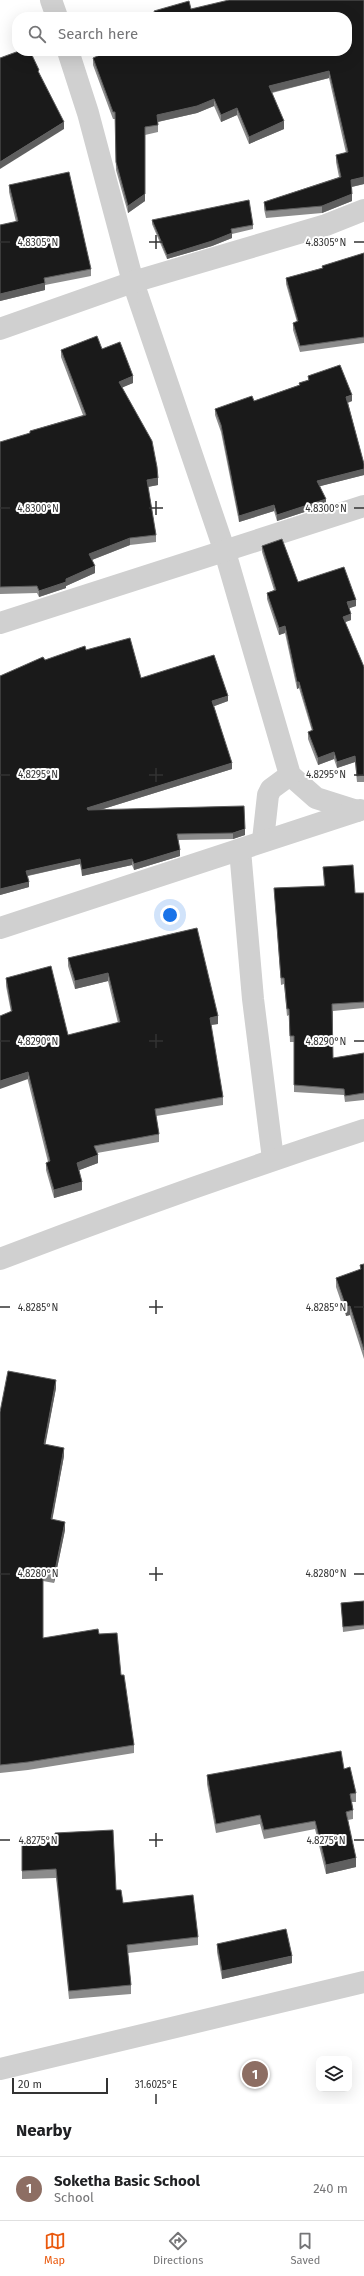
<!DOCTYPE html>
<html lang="en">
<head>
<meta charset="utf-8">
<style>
  body { margin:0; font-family:"Fira Sans",sans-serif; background:#f2f2f2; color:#202124 }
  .controls { position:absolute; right:12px; bottom:12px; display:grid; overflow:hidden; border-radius:8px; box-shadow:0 4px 16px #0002 }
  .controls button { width:36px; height:36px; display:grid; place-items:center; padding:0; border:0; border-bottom:1px solid #e0e0e0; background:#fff; color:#202124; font:20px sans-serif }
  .scale { position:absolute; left:12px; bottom:10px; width:96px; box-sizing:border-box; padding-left:4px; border:2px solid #333; border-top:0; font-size:11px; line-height:14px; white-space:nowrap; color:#333; -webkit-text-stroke:3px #fff; paint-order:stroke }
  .you { position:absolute; left:170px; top:915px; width:14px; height:14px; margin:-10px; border:3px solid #fff; border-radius:50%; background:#1a73e8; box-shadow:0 0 0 6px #1a73e833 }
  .badge { display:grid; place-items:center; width:26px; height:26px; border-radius:50%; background:#ea580c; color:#fff; font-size:13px; font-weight:700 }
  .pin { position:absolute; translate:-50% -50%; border:2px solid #fff; box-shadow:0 1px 4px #0006 }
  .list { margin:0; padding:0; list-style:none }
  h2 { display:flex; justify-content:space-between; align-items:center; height:52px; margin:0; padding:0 16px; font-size:17px }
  h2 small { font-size:13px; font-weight:400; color:#757577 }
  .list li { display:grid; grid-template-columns:26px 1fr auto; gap:12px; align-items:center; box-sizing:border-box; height:64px; padding:0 16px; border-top:1px solid #e0e0e0 }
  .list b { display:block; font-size:15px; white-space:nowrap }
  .list p { margin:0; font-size:13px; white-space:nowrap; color:#757577 }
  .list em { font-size:13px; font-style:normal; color:#757577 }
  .icon { flex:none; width:22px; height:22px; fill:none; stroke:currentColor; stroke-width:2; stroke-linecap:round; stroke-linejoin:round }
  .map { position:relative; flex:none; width:364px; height:2104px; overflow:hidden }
  .search { position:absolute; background:#fff; box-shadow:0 4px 16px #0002; left:12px; right:12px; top:12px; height:44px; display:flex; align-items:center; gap:10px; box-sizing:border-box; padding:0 14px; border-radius:16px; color:#757577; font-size:15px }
  .sheet { height:116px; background:#fff }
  nav { display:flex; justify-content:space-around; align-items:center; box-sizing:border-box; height:56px; border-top:1px solid #e0e0e0; background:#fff; font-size:11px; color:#757577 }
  nav a { display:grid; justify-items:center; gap:2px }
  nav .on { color:#ea580c }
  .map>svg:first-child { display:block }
</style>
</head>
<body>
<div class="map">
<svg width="364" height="2104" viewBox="0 0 364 2104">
  <rect width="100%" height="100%" fill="#fff"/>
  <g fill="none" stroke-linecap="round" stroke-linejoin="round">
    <g stroke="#d0d0d0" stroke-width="22">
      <path d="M 51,0 L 57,17"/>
      <path d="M 68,51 L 88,113 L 133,282 L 225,552 L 290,775 L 316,798 L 357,811"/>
      <path d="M 0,329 L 133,282 L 326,225 L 364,210"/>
      <path d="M 0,623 L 364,506"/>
      <path d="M 263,840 L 268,795 L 271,789 L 290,775"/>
      <path d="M 240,850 L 253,999 L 273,1159"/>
      <path d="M 0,928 L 360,810"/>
      <path d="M 0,1259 C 120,1213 241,1170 364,1130"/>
      <path d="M 0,2069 L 364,1982"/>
    </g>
  </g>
  <g fill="#8c8c8c">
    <path d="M 364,0 L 364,184 L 352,187 L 352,201 L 322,213 L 266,218 L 264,209 L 264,202 L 339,177 L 336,162 L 336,155 L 346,153 L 329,78 L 272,93 L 284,129 L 249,144 L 237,115 L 221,122 L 214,106 L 197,113 L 158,122 L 158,132 L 145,135 L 145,201 L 128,213 L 116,170 L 115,119 L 113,119 L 93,65 L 93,58 L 347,51 L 191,9 Z"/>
    <path d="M 9,185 L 91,269 L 91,276 L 45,285 L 45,290 L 0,301 L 0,225 L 16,222 L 9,192 Z"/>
    <path d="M 152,220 L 253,225 L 253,229 L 232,234 L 232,238 L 212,246 L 167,259 L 152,224 Z"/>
    <path d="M 364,253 L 364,343 L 300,352 L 293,330 L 293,323 L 297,322 L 286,284 L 286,278 L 322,268 L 322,266 Z"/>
    <path d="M 102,349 L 133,383 L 122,387 L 158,485 L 148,487 L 156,535 L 156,542 L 130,545 L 92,560 L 95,573 L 66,586 L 66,588 L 39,597 L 37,593 L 0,594 L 0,442 L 30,433 L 30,431 L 83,415 L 61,357 L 61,350 Z"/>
    <path d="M 308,376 L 352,401 L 348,403 L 364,464 L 364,475 L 320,486 L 326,505 L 277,521 L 274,511 L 239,522 L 221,432 L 215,415 L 215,409 L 254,401 L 299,385 L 299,383 L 308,380 Z"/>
    <path d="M 262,546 L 298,582 L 356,606 L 349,608 L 351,620 L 345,622 L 364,667 L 364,782 L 357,782 L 355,762 L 337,768 L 334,759 L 318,765 L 308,739 L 308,732 L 312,731 L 299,688 L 297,689 L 285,633 L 279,635 L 267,599 L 267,593 L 274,590 L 262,552 Z"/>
    <path d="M 86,650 L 141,678 L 228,701 L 214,706 L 232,769 L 100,810 L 245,835 L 233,839 L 178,840 L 180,856 L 134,870 L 132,865 L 82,876 L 80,864 L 28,876 L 29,887 L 0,895 L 0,676 L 45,660 Z"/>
    <path d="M 323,867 L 355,893 L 364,893 L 364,1008 L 333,1011 L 333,1058 L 364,1053 L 364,1100 L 345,1102 L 344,1095 L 294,1092 L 294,1042 L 290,1042 L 289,1015 L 287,1016 L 284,984 L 281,985 L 274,888 L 324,886 Z"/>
    <path d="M 197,928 L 218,1024 L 211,1025 L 223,1097 L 223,1105 L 156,1116 L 159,1134 L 159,1142 L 97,1153 L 98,1163 L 79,1170 L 82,1190 L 54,1198 L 46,1170 L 46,1163 L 48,1162 L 11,1012 L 6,986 L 6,978 L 68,1035 L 118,1023 L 108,981 L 75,989 L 68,966 L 68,958 Z"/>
    <path d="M 364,1264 L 364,1359 L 350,1315 L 346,1316 L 336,1287 L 336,1278 L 360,1270 L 360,1265 Z"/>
    <path d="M 56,1388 L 45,1444 L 64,1456 L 52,1519 L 65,1530 L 54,1583 L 43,1581 L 43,1638 L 99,1634 L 121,1675 L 134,1745 L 134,1753 L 28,1770 L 0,1773 L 0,1412 Z"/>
    <path d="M 364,1601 L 364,1629 L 343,1632 L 341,1603 Z"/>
    <path d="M 344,1769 L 356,1793 L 356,1802 L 352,1802 L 353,1810 L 353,1819 L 348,1820 L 356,1867 L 326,1874 L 315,1829 L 264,1839 L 260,1824 L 216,1833 L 207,1784 L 207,1775 Z"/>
    <path d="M 55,1833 L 116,1890 L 123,1903 L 198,1937 L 198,1945 L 128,1953 L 131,1985 L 131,1994 L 69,1999 L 56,1878 L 22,1879 L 22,1844 L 55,1842 Z"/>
    <path d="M 217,1944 L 292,1963 L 222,1979 L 217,1952 Z"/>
  </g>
  <g fill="#5f5f5f">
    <path d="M 329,71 L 329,78 L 269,93 L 269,86 Z"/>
    <path d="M 214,99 L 214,106 L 197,113 L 157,122 L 157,115 Z"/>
    <path d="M 237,108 L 237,115 L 221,122 L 221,115 Z"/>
    <path d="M 284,121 L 284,129 L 249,144 L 249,137 Z"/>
    <path d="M 64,122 L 64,129 L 0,169 L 0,162 Z"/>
    <path d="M 364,177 L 364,184 L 351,187 L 351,180 Z"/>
    <path d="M 145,194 L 145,201 L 128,213 L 128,206 Z"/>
    <path d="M 352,194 L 352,201 L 322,213 L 322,206 Z"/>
    <path d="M 232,233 L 232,238 L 212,246 L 167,259 L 167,255 Z"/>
    <path d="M 45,283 L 45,290 L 0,301 L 0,294 Z"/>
    <path d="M 133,376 L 133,383 L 119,389 L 119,382 Z"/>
    <path d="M 352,395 L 352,401 L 346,403 L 346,397 Z"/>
    <path d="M 364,469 L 364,475 L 317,487 L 317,481 Z"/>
    <path d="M 158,478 L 158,485 L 147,487 L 147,480 Z"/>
    <path d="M 326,499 L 326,505 L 277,521 L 277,515 Z"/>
    <path d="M 274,505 L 274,511 L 239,522 L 239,516 Z"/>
    <path d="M 130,538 L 130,545 L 89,561 L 89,554 Z"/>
    <path d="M 95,566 L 95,573 L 66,586 L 66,588 L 39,597 L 39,591 L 66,579 Z"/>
    <path d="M 356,600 L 356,606 L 347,609 L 347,602 Z"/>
    <path d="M 351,614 L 351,620 L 343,623 L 343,617 Z"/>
    <path d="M 285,626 L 285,633 L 279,635 L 279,628 Z"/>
    <path d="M 297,682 L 299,682 L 299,688 L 297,689 Z"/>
    <path d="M 228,696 L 228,701 L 212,707 L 212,701 Z"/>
    <path d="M 334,752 L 334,759 L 318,765 L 318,758 Z"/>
    <path d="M 355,756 L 355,762 L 337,768 L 337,762 Z"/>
    <path d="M 232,763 L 232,769 L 87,814 L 87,808 Z"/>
    <path d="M 245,829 L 245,835 L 233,839 L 233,833 Z"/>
    <path d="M 180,850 L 180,856 L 134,870 L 134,864 Z"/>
    <path d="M 80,859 L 80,864 L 26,876 L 26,871 Z"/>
    <path d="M 132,859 L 132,865 L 82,876 L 82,870 Z"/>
    <path d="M 29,882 L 29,887 L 0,895 L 0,889 Z"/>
    <path d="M 108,973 L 108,981 L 75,989 L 75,981 Z"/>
    <path d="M 218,1016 L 218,1024 L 210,1025 L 210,1018 Z"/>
    <path d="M 28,1072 L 28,1079 L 0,1089 L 0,1081 Z"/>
    <path d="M 98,1155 L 98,1163 L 77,1171 L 77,1163 Z"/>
    <path d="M 82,1182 L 82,1190 L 54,1198 L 54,1190 Z"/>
    <path d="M 350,1306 L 350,1315 L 346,1316 L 346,1307 Z"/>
    <path d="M 56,1380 L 56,1388 L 44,1452 L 44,1444 Z"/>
    <path d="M 64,1448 L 64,1456 L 51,1527 L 51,1519 Z"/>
    <path d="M 65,1522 L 65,1530 L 54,1583 L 54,1575 Z"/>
    <path d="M 356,1858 L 356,1867 L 326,1874 L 326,1865 Z"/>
    <path d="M 292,1956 L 292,1963 L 222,1979 L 222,1971 Z"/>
  </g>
  <g fill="#1a1a1a" stroke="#5f5f5f">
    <path d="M 229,0 L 364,0 L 364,177 L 351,180 L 352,194 L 322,206 L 266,211 L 264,202 L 341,177 L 336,155 L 348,152 L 329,71 L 269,86 L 284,121 L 249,137 L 237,108 L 221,115 L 214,99 L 197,106 L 157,115 L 158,125 L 145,127 L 145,194 L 128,206 L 116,162 L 115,112 L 113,112 L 93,58 L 109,51 L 347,51 L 347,17 L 156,17 L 154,11 L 189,1 L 191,9 Z"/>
    <path d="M 19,51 L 30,51 L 39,70 L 38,71 L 64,122 L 0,162 L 0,58 Z"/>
    <path d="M 69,172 L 91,269 L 44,278 L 45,283 L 0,294 L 0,225 L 18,221 L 9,185 Z"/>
    <path d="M 249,200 L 253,225 L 231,229 L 232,233 L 212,241 L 167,255 L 152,220 Z"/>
    <path d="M 364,253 L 364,337 L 300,346 L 293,323 L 298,321 L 286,278 L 323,268 L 322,266 Z"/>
    <path d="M 97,336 L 102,349 L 120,342 L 133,376 L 119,382 L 152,441 L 157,467 L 158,478 L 147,480 L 156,535 L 130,538 L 89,554 L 95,566 L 66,579 L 66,582 L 39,591 L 37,586 L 0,587 L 0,442 L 30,433 L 30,431 L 86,415 L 61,350 Z"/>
    <path d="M 340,365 L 352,395 L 346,397 L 364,464 L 364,469 L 317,481 L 326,499 L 277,515 L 274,505 L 239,516 L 221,425 L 215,409 L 252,396 L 254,401 L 300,385 L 299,383 L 309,380 L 308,376 Z"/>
    <path d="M 282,539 L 298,582 L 344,567 L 356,600 L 347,602 L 351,614 L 343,617 L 364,667 L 364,775 L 357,776 L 355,756 L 337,762 L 334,752 L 318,758 L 308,732 L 313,730 L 299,682 L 297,682 L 285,626 L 279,628 L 267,593 L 276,590 L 262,546 Z"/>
    <path d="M 130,638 L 141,678 L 214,655 L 228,696 L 212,701 L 232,763 L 87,808 L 88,810 L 244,806 L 245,829 L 233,833 L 177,834 L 180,850 L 134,864 L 132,859 L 82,870 L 80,859 L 26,871 L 29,882 L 0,889 L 0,676 L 43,657 L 45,660 L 85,646 L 86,650 Z"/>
    <path d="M 353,865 L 355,893 L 364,893 L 364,1002 L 332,1004 L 333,1058 L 364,1053 L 364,1093 L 345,1096 L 344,1089 L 294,1085 L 294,1036 L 290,1036 L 289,1009 L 287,1009 L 284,978 L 281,978 L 274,888 L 325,886 L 323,867 Z"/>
    <path d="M 197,928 L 218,1016 L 210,1018 L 223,1097 L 155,1109 L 159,1134 L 94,1146 L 98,1155 L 77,1163 L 82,1182 L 54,1190 L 46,1163 L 50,1161 L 28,1072 L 0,1081 L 0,1016 L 12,1011 L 6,978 L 51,966 L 68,1035 L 120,1022 L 108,973 L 75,981 L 68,958 Z"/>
    <path d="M 364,1264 L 364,1350 L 350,1306 L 346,1307 L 336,1278 L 361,1269 L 360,1265 Z"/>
    <path d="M 8,1371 L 56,1380 L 44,1444 L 64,1448 L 51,1519 L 65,1522 L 54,1575 L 43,1573 L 43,1638 L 98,1629 L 99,1634 L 117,1633 L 121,1675 L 124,1675 L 134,1745 L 28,1762 L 0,1765 L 0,1412 Z"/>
    <path d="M 364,1601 L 364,1625 L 343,1627 L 341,1603 Z"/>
    <path d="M 341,1751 L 344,1769 L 350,1767 L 356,1793 L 350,1794 L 353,1810 L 346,1812 L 356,1858 L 326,1865 L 315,1821 L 264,1830 L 260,1815 L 216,1824 L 207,1775 Z"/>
    <path d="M 113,1830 L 116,1890 L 121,1890 L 123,1903 L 193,1895 L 198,1937 L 127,1945 L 131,1985 L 69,1991 L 56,1869 L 22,1871 L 22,1844 L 55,1842 L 55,1833 Z"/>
    <path d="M 286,1929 L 292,1956 L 222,1971 L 217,1944 Z"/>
  </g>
  <path fill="none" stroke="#333" stroke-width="1.5" d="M 156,235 L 156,249M 0,242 L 10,242M 149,242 L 163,242M 354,242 L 364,242M 156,501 L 156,515M 0,508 L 10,508M 149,508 L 163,508M 354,508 L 364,508M 156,768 L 156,782M 0,775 L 10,775M 149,775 L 163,775M 354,775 L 364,775M 156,1034 L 156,1048M 0,1041 L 10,1041M 149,1041 L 163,1041M 354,1041 L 364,1041M 156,1300 L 156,1314M 0,1307 L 10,1307M 149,1307 L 163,1307M 354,1307 L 364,1307M 156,1567 L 156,1581M 0,1574 L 10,1574M 149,1574 L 163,1574M 354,1574 L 364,1574M 156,1833 L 156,1847M 0,1840 L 10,1840M 149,1840 L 163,1840M 354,1840 L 364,1840M 156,2094 L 156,2104"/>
  <g font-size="10" text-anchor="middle" fill="#333" stroke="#fff" stroke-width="4" stroke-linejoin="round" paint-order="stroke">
    <text x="38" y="246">4.8305°N</text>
    <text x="326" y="246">4.8305°N</text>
    <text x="38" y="512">4.8300°N</text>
    <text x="326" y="512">4.8300°N</text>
    <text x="38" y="778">4.8295°N</text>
    <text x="326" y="778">4.8295°N</text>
    <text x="38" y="1045">4.8290°N</text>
    <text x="326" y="1045">4.8290°N</text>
    <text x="38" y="1311">4.8285°N</text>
    <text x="326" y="1311">4.8285°N</text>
    <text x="38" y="1577">4.8280°N</text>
    <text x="326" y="1577">4.8280°N</text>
    <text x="38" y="1844">4.8275°N</text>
    <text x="326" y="1844">4.8275°N</text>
    <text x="156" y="2088">31.6025°E</text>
  </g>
</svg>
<div class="controls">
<button><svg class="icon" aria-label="layers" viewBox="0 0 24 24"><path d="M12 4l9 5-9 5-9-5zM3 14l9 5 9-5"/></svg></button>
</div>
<div class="scale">20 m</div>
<div class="you"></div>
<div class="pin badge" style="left:255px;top:2074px;background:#8d6e63">1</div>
<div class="search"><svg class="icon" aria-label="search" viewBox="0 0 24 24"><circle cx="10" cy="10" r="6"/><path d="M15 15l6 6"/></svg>Search here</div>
</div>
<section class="sheet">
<h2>Nearby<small></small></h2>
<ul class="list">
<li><span class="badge" style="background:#8d6e63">1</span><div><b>Soketha Basic School</b><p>School</p></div><em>240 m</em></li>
</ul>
</section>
<nav>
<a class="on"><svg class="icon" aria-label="map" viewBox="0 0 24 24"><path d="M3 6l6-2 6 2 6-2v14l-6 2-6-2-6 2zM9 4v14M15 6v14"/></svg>Map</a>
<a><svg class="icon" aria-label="directions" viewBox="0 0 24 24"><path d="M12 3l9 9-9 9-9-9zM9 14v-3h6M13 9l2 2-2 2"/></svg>Directions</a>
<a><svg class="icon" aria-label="saved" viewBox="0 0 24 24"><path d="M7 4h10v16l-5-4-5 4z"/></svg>Saved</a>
</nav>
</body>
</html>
